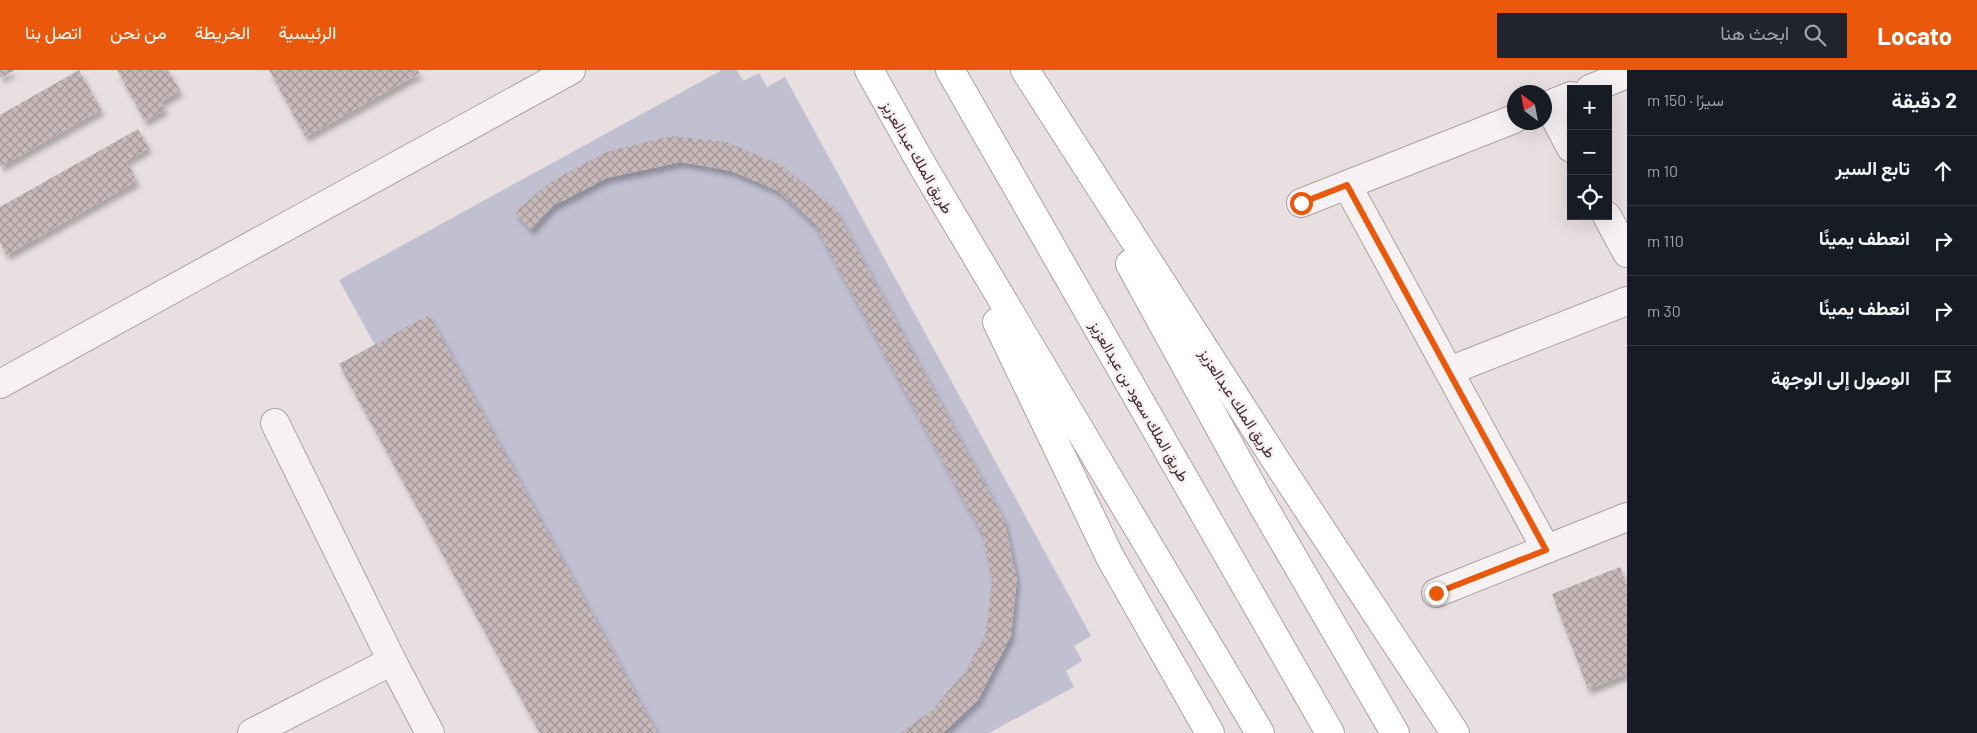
<!DOCTYPE html>
<html lang="ar">
<head>
<meta charset="utf-8">
<style>
  body { margin:0; font-family:Barlow,Vazirmatn,sans-serif; background:#20242c; color:#f1f3f6; direction:rtl }
  .controls { position:absolute; right:15px; top:15px; display:grid; overflow:hidden; border-radius:0px; box-shadow:0 5px 20px #0002 }
  .controls button { width:45px; height:45px; display:grid; place-items:center; padding:0; border:0; border-bottom:1px solid #363941; background:#171b24; color:#f1f3f6; font:25px sans-serif }
  .compass { position:absolute; left:1507px; top:15px; width:45px; height:45px; border-radius:50%; background:#171b24; box-shadow:0 5px 20px #0002; rotate:328deg }
  .stop { position:absolute; width:15px; height:15px; margin:-11px; border:4px solid #ea580c; border-radius:50%; background:#fff }
  .stop.end { background:#ea580c; border-color:#fff; box-shadow:0 1px 5px #0008 }
  .list { margin:0; padding:0; list-style:none }
  h2 { display:flex; justify-content:space-between; align-items:center; height:65px; margin:0; padding:0 20px; font-size:21px }
  h2 small { font-size:16px; font-weight:400; color:#9ea1a6 }
  .list li { display:grid; grid-template-columns:32px 1fr auto; gap:15px; align-items:center; box-sizing:border-box; height:70px; padding:0 20px; border-top:1px solid #363941 }
  .list b { display:block; font-size:19px; white-space:nowrap }
  .list em { font-size:16px; font-style:normal; color:#9ea1a6 }
  .icon { flex:none; width:28px; height:28px; fill:none; stroke:currentColor; stroke-width:2; stroke-linecap:round; stroke-linejoin:round }
  .map { position:relative; flex:none; width:1627px; height:663px; overflow:hidden; direction:ltr }
  header { display:flex; align-items:center; gap:30px; box-sizing:border-box; height:70px; padding:0 25px; background:#ea580c; color:#fff }
  header strong { font-size:24px }
  nav { display:flex; gap:28px; margin-inline-start:auto; font-size:18px }
  .search { width:350px; height:45px; background:#20242c; display:flex; align-items:center; gap:12px; box-sizing:border-box; padding:0 18px; border-radius:0px; color:#9ea1a6; font-size:19px }
  main { display:flex }
  aside { flex:1; background:#171b24 }
  .map>svg:first-child { display:block }
</style>
</head>
<body>
<header>
<strong>Locato</strong>
<div class="search"><svg class="icon" aria-label="search" viewBox="0 0 24 24"><circle cx="10" cy="10" r="6"/><path d="M15 15l6 6"/></svg>ابحث هنا</div>
<nav><a>الرئيسية</a><a>الخريطة</a><a>من نحن</a><a>اتصل بنا</a></nav>
</header>
<main>
<aside>
<h2>2 دقيقة<small>سيرًا · 150 m</small></h2>
<ul class="list">
<li><svg class="icon" aria-label="ahead" viewBox="0 0 24 24"><path d="M12 20V5M6 11l6-6 6 6"/></svg><div><b>تابع السير</b></div><em>10 m</em></li>
<li><svg class="icon" aria-label="right" viewBox="0 0 24 24"><path d="M7 20v-9h11M14 6l5 5-5 5"/></svg><div><b>انعطف يمينًا</b></div><em>110 m</em></li>
<li><svg class="icon" aria-label="right" viewBox="0 0 24 24"><path d="M7 20v-9h11M14 6l5 5-5 5"/></svg><div><b>انعطف يمينًا</b></div><em>30 m</em></li>
<li><svg class="icon" aria-label="arrive" viewBox="0 0 24 24"><path d="M6 21V4h12l-3 4 3 4H6"/></svg><div><b>الوصول إلى الوجهة</b></div></li>
</ul>
</aside>
<div class="map">
<svg width="1627" height="663" viewBox="0 0 1627 663">
  <defs>
    <pattern id="building-cross-hatch" width="8" height="8" patternUnits="userSpaceOnUse" patternTransform="scale(1.25)"><rect width="8" height="8" fill="#c7b9ba"/><path d="M0 0l8 8M0 8l8-8" fill="none" stroke="#a39697"/></pattern>
    <filter id="shadow"><feDropShadow dx="3" dy="5.5" stdDeviation="2.5" flood-color="#0004"/></filter>
  </defs>
  <rect width="100%" height="100%" fill="#e7dfe0"/>
  <path fill="#c1c0d1" d="M 722,0 L 737,0 L 743,11 L 759,3 L 767,17 L 785,7 L 1091,566 L 1074,576 L 1082,591 L 1066,601 L 1074,617 L 989,663 L 540,663 L 339,294 L 375,275 L 339,210 Z"/>
  <g fill="url(#building-cross-hatch)" filter="url(#shadow)">
    <path d="M 0,0 L 15,0 L 0,8 Z"/>
    <path d="M 79,0 L 101,40 L 0,97 L 0,45 Z"/>
    <path d="M 117,0 L 168,0 L 180,21 L 161,32 L 165,40 L 145,51 Z"/>
    <path d="M 269,0 L 418,0 L 420,3 L 306,67 Z"/>
    <path d="M 138,59 L 149,78 L 126,91 L 137,111 L 7,185 L 0,173 L 0,137 Z"/>
    <path d="M 671,66 L 726,72 L 781,95 L 835,139 L 1005,452 L 1017,510 L 1011,566 L 978,630 L 943,663 L 900,663 L 931,641 L 965,602 L 986,563 L 992,512 L 983,465 L 815,155 L 778,121 L 731,101 L 681,92 L 607,108 L 553,136 L 531,160 L 515,142 L 550,112 L 606,82 Z"/>
    <path d="M 429,245 L 657,663 L 540,663 L 339,294 Z"/>
    <path d="M 1620,497 L 1627,516 L 1627,604 L 1588,619 L 1552,524 Z"/>
  </g>
  <g fill="none" stroke-linecap="round" stroke-linejoin="round">
    <defs>
      <g id="minor">
        <path d="M 1590,19 L 1627,4"/>
        <path d="M 1548,35 L 1571,78"/>
        <path d="M 1544,37 L 1571,26"/>
        <path d="M 1347,115 L 1546,479"/>
        <path d="M 1301,133 L 1514,49"/>
        <path d="M 1607,146 L 1627,183"/>
        <path d="M 1449,301 L 1627,231"/>
        <path d="M 0,314 L 571,0"/>
        <path d="M 275,353 L 392,591 L 430,663"/>
        <path d="M 1436,523 L 1627,447"/>
        <path d="M 252,663 L 392,591"/>
      </g>
      <g id="major">
        <path d="M 869,0 L 921,93 L 1260,663"/>
        <path d="M 950,0 L 1330,663"/>
        <path d="M 1025,0 L 1275,389 L 1455,663"/>
        <path d="M 1130,194 L 1255,422 L 1395,663"/>
        <path d="M 997,252 L 1110,487 L 1210,663"/>
      </g>
    </defs>
    <use href="#minor" stroke="#aea1a2" stroke-width="30"/>
    <use href="#major" stroke="#b29fa1" stroke-width="30"/>
    <use href="#minor" stroke="#f6f1f2" stroke-width="28"/>
    <use href="#major" stroke="#fff" stroke-width="28"/>
  </g>
  <g fill="none" stroke-linecap="round" stroke-linejoin="round">
    <path stroke="#ea580c" stroke-width="6" d="M 1301,133 L 1347,115 L 1546,480 L 1436,523"/>
  </g>
  <g text-anchor="middle" dominant-baseline="central" stroke-width="4.5" stroke-linejoin="round" paint-order="stroke">
    <g font-size="15" fill="#3e292a" stroke="#f5eeef">
      <text transform="translate(918 87) rotate(60)">طريق الملك عبدالعزيز</text>
      <text transform="translate(1140 331) rotate(60)">طريق الملك سعود بن عبدالعزيز</text>
      <text transform="translate(1238 333) rotate(57)">طريق الملك عبدالعزيز</text>
    </g>
  </g>
</svg>
<div class="controls">
<button>+</button>
<button>−</button>
<button><svg class="icon" aria-label="locate" viewBox="0 0 24 24"><circle cx="12" cy="12" r="6"/><path d="M12 2v4M12 18v4M2 12h4M18 12h4"/></svg></button>
</div>
<svg class="compass" viewBox="-18 -18 36 36"><path d="M0-13l5 13h-10z" fill="#e53935"/><path d="M0 13l5-13h-10z" fill="#9ea1a6"/></svg>
<div class="stop" style="left:1301px;top:133px"></div>
<div class="stop end" style="left:1436px;top:523px"></div>
</div>
</main>
</body>
</html>
